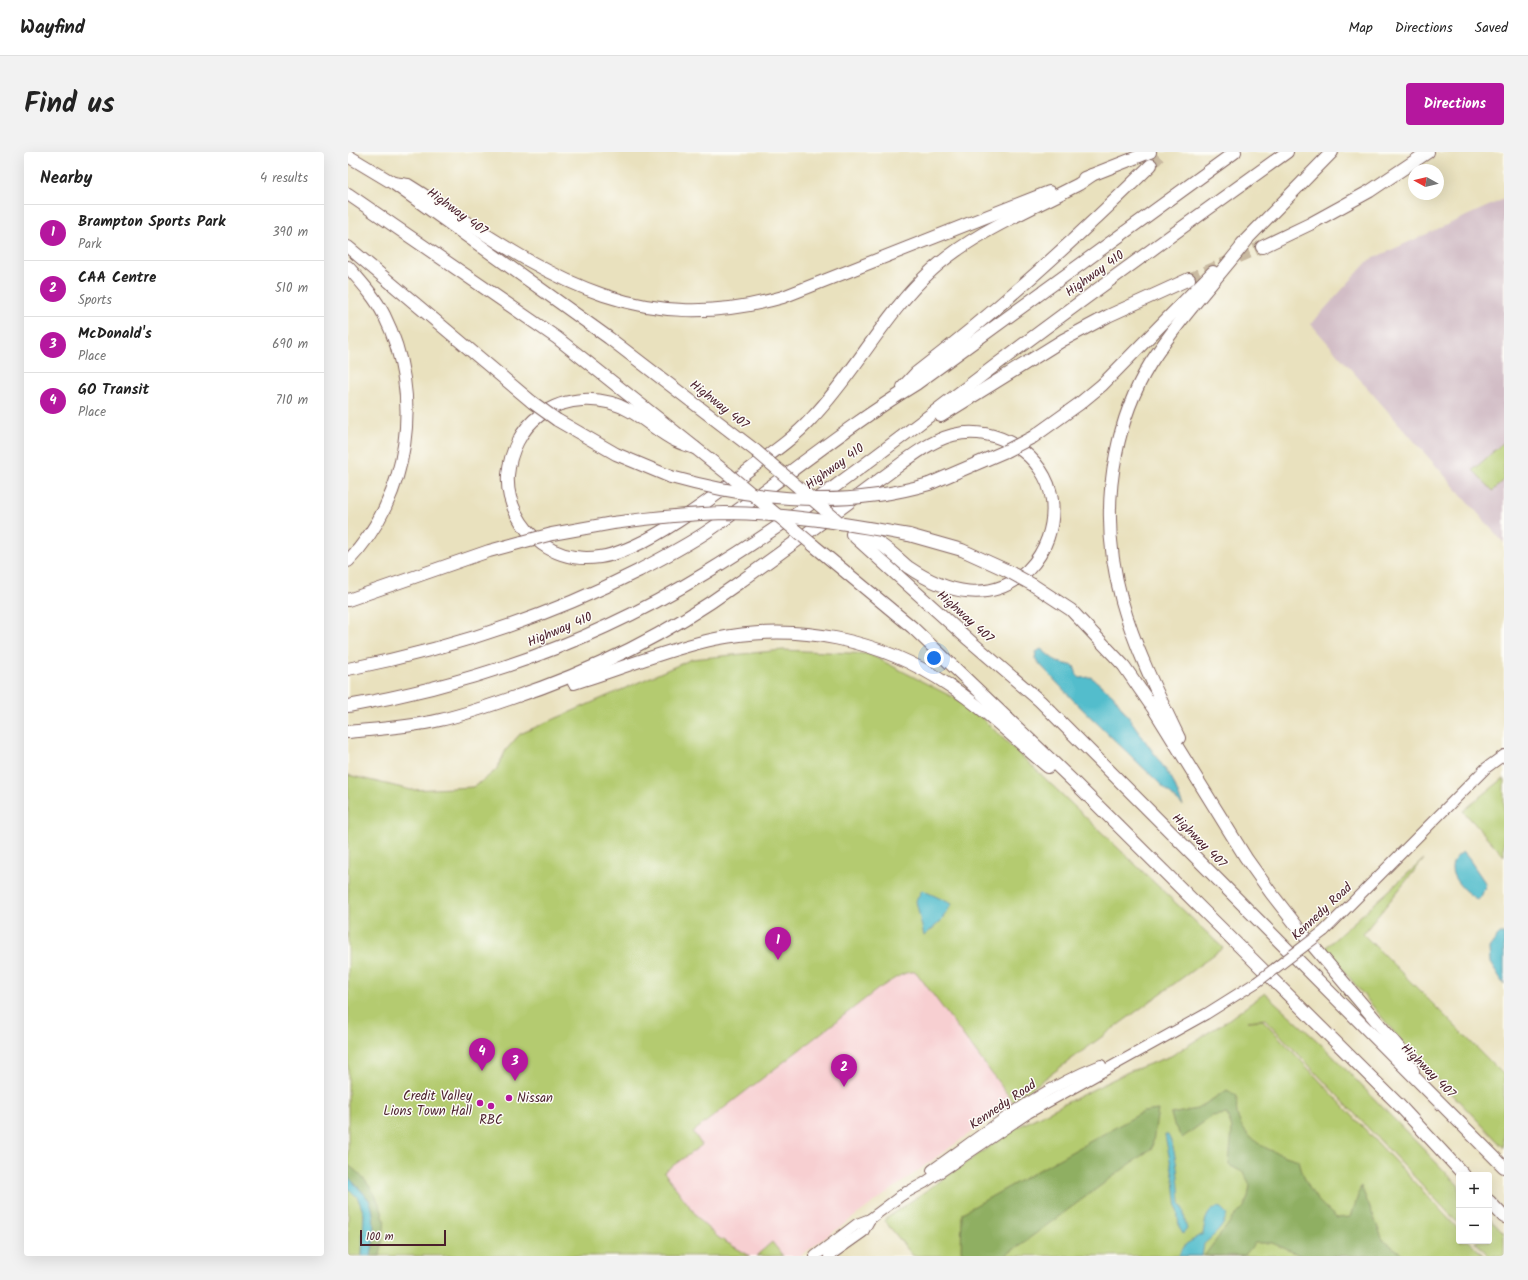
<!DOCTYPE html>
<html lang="en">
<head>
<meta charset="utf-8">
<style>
  body { margin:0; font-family:Kalam,sans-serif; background:#f2f2f2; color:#222 }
  .controls { position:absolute; right:12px; bottom:12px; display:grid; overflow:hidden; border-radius:4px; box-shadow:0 4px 16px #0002 }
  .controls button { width:36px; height:36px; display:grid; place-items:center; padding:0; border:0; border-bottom:1px solid #e0e0e0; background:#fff; color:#222; font:20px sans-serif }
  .compass { position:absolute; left:1060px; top:12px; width:36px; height:36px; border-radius:50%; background:#fff; box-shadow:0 4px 16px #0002; rotate:278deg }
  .scale { position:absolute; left:12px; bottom:10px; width:86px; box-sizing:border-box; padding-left:4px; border:2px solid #4a1f2b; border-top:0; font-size:11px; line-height:14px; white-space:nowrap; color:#4a1f2b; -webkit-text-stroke:3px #fdfcf7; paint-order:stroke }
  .you { position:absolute; left:586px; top:506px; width:14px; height:14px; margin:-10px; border:3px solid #fff; border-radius:50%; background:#1a73e8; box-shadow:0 0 0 6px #1a73e833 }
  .badge { display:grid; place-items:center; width:26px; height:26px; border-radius:50%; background:#b5179e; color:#fff; font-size:13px; font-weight:700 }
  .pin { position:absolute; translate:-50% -33px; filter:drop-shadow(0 1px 2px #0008) }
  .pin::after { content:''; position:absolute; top:21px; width:14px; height:12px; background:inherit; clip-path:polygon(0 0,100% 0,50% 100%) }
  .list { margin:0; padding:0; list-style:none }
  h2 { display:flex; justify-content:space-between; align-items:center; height:52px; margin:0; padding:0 16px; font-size:17px }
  h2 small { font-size:13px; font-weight:400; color:#767676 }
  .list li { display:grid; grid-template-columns:26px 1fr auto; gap:12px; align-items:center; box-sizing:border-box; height:56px; padding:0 16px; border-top:1px solid #e0e0e0 }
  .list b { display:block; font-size:15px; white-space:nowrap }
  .list p { margin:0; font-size:13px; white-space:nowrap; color:#767676 }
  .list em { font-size:13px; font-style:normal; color:#767676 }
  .map { position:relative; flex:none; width:1156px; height:1104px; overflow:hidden; border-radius:4px }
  header { display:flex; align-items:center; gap:24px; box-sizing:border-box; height:56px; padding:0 20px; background:#fff; border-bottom:1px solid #e0e0e0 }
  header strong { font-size:19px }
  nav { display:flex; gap:22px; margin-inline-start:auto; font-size:14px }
  .intro { display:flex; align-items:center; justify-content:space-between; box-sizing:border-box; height:96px; padding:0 24px }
  h1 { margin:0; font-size:28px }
  .button { padding:10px 18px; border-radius:4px; background:#b5179e; color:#fff; font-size:14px; font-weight:700 }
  main { display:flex; gap:24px; padding:0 24px }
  aside { flex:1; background:#fff; border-radius:4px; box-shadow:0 4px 16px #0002 }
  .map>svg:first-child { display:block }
</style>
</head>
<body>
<header>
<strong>Wayfind</strong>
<nav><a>Map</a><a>Directions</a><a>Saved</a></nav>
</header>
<div class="intro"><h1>Find us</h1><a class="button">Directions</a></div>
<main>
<aside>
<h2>Nearby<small>4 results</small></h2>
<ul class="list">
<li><span class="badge">1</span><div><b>Brampton Sports Park</b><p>Park</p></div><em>390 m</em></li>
<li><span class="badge">2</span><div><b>CAA Centre</b><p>Sports</p></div><em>510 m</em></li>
<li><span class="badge">3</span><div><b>McDonald's</b><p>Place</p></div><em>690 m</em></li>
<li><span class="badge">4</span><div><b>GO Transit</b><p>Place</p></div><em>710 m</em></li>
</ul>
</aside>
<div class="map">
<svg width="1156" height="1104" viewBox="0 0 1156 1104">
  <rect width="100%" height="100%" fill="#fdfcf7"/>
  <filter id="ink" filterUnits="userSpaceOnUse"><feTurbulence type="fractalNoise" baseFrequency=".025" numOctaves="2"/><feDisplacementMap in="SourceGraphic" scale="8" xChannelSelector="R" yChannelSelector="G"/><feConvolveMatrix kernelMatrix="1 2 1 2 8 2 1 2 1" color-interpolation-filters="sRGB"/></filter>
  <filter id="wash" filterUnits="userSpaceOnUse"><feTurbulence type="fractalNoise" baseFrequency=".012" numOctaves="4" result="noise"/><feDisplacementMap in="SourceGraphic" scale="16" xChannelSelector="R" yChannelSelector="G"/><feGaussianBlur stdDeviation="0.9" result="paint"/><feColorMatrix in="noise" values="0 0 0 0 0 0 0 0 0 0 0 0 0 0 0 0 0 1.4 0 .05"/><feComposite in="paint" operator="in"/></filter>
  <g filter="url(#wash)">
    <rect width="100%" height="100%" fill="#e9e1be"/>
    <path fill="#f7cfd1" d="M 562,819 L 568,820 L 572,824 L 665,950 L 452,1104 L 435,1104 L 424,1090 L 408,1104 L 402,1104 L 371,1086 L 354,1071 L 316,1020 L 354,993 L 345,980 L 530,837 Z"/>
    <path fill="#d2bdc6" d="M 1156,47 L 1156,391 L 963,172 L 1021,108 Z"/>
    <g fill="#b4cb70" stroke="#7f754e">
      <path d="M 1156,290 L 1156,328 L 1145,339 L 1125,318 Z"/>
      <path d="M 435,498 L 521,502 L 620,553 L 875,796 L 665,950 L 568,820 C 555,818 541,831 530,837 L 345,980 L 354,993 L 316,1020 L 354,1071 L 371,1086 L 402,1104 L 23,1104 L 25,1092 L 22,1049 L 0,1025 L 0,623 L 63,638 L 125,635 L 137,627 L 148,618 L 158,598 L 172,582 L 344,507 Z"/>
      <path d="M 1156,626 L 1156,704 L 1115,659 Z"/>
      <path d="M 1076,707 L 1015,782 L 1156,923 L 1156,996 L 1055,891 L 977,796 Z"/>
      <path d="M 917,841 L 976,895 L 1111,1034 L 1111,1072 L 917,867 L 900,869 L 915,868 L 1111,1078 L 1111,1089 L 1121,1089 L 1136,1104 L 565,1104 L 536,1068 L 668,976 L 780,920 L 823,904 L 877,870 Z"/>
      <path d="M 0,1036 L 10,1046 L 16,1062 L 14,1104 L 0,1104 Z"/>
      <path d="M 1141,1066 L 1156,1082 L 1156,1104 L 1141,1104 L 1127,1089 L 1141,1089 Z"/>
      <path d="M 424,1090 L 435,1104 L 408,1104 Z"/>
    </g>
    <g fill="#8faf62" stroke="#6c6746">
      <path d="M 879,938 L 889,944 C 889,949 888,956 889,962 C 896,991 926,1001 951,1008 C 958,1036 967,1048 989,1066 L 1003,1065 L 1013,1034 L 1035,1088 L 1057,1104 L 954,1104 L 924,1091 L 907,1091 L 896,1104 L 856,1104 L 885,1066 L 896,1055 L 900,1045 L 902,1033 L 896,1021 L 881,1013 L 884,977 L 879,962 L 864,964 L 834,986 L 826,973 L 823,962 L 849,957 Z"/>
      <path d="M 810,958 L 804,996 L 657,1104 L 621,1104 L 613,1099 L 614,1061 L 795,960 Z"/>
      <path d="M 0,1013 C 18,1025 31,1045 36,1067 C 38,1075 33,1094 32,1104 L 23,1104 C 26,1091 28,1060 21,1048 C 15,1040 7,1032 0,1025 Z"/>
    </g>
    <g fill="#52bdcc" stroke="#4e6e7c">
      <path d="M 693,497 L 709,510 L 726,514 L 729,523 L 732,526 L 743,525 L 765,543 L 824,627 L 835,654 L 726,549 L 687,507 L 688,500 Z"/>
      <path d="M 1115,700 L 1121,707 L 1138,732 L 1133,745 L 1130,748 C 1113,738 1090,715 1115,700 Z"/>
      <path d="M 574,738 L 604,752 L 592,770 L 576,784 L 568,749 Z"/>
      <path d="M 1152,781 L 1156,781 L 1156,833 L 1142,811 L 1141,796 Z"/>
      <path d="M 817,983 L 820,983 C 829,998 831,1033 832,1051 C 837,1058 836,1068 839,1077 L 835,1082 L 831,1075 L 826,1028 Z"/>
      <path d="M 0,1025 C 7,1032 15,1040 21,1048 C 28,1060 26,1091 23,1104 L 14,1104 L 16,1062 L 10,1046 L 0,1036 Z"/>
      <path d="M 869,1055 L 873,1056 L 879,1062 C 876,1076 866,1083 856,1092 L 854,1104 L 830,1104 L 838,1092 L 855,1082 C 857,1071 857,1060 869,1055 Z"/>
    </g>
  </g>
  <g filter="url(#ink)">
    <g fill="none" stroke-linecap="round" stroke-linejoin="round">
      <g stroke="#c9baa1" stroke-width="12" stroke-dasharray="12 6" stroke-linecap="butt">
        <path d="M 803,13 L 815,0"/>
        <path d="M 841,127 L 914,95"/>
      </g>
      <defs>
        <g id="major">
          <path d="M 976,779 L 1138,616 L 1156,603"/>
          <path d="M 584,1018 C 638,980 691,937 753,913"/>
          <path d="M 552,1044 L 576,1031 L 680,961 L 858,862 L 909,830"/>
          <path d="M 467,1104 L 509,1072 L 522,1067 L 558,1040"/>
          <path d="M 481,1104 L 515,1080 L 522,1067"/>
        </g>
        <g id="highway">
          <path d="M 0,4 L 45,31 L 261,186 L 408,299"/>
          <path d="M 736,26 L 802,0"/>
          <path d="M 45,31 L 60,33 C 186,112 277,190 435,145 L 701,40"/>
          <path d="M 0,42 L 209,186 L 380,322"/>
          <path d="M 894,92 L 984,0"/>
          <path d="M 0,95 L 184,250"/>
          <path d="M 914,95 L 962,72 L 1022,39 L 1080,0"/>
          <path d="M 0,115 C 13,130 27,145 36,163 C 76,243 62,345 0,409"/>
          <path d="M 555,235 L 568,221 C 652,157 728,87 803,13"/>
          <path d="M 593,264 L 715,188 L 760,164 L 841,127"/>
          <path d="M 209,268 L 268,302 L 323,325"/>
          <path d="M 685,285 L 731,252 L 754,233 L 865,120"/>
          <path d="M 347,296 C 341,294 334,292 328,289 C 312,281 298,268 282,259 C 254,243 218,244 192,263 C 173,277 162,300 160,323 C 158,350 173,377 194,392 C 211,404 232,408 252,405 C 296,399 366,345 402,317 C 424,301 446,286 464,266 C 508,220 536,162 584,118 C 626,80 682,58 731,32 L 744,23"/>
          <path d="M 581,332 L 658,299"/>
          <path d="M 204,382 L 265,371"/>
          <path d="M 561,383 L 614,398 L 658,418"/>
          <path d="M 507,385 L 621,488 L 692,549 L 1156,1015"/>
          <path d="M 465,393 L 564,475 L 726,630 L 1052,954 L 1116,1023"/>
          <path d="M 685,433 L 723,458 L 776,514 L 807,559 L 898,706 L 923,741 L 955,782 L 1057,903 L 1065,919"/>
          <path d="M 0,448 L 141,399 L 174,390"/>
          <path d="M 0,517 C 101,497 198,466 290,419 C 314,406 340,393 363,377 C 432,330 496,276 568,232 L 887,0"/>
          <path d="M 226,531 C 273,517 319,497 367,487 C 449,470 533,487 602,534 C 637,557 668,588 700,615"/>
          <path d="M 0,554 C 125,532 247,489 356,422 C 459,360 557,282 653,209 C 747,138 843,69 939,0"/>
          <path d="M 0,580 C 31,577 62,575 92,568 C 115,563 138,555 161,547 C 243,520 319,483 389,432 C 437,398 484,363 531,328 C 554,312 578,290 605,283 C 648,272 698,303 704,348 C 707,373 698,400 680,418 C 643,453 598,441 560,415 C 549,406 538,394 525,388 C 519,385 511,384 504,382"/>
          <path d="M 831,586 C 785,491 746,411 768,302 C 774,271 785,240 802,212 C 830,168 867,129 899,88"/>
          <path d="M 1141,1049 L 1156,1065"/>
        </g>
      </defs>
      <use href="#major" stroke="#82635e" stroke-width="12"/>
      <use href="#highway" stroke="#82635e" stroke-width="14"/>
      <use href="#major" stroke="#fff" stroke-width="10"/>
      <use href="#highway" stroke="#fff" stroke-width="12"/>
      <defs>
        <path id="major-bridge" d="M 909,830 L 976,779"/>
        <g id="highway-bridge">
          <path d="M 184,250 L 209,268"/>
          <path d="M 408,299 L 491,370"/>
          <path d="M 658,299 L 685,285"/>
          <path d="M 380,322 L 465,393"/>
          <path d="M 323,325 C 408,349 495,357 581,332"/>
          <path d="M 265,371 C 302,366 339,362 377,361 C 438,361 500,372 561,383"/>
          <path d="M 174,390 L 204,382"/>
          <path d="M 658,418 L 685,433"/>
        </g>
      </defs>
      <use href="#major-bridge" stroke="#82635e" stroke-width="12" stroke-linecap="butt"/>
      <use href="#highway-bridge" stroke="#82635e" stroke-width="14" stroke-linecap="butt"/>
      <use href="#major-bridge" stroke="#fff" stroke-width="10"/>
      <use href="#highway-bridge" stroke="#fff" stroke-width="12"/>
    </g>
  </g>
  <g fill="#b5179e" stroke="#fdfcf7" stroke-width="1.5">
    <circle cx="161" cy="946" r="4"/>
    <circle cx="132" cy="951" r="4"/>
    <circle cx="143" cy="954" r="4"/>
  </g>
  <g text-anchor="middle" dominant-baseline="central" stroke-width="3" stroke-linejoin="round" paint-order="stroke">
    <g font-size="13" fill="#4a1f2b" stroke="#fdfcf7">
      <text transform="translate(109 60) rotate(36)">Highway 407</text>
      <text transform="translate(747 122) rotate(-36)">Highway 410</text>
      <text transform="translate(371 253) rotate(38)">Highway 407</text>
      <text transform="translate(487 315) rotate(-36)">Highway 410</text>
      <text transform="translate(617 465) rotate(42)">Highway 407</text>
      <text transform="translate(212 478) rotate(-23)">Highway 410</text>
      <text transform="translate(851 689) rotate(45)">Highway 407</text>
      <text transform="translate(974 760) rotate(-43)">Kennedy Road</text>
      <text transform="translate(1080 919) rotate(45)">Highway 407</text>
      <text transform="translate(655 953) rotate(-34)">Kennedy Road</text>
    </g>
    <g font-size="13" fill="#4a1f2b" stroke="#fdfcf7" text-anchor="end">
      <text x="124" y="944">Credit Valley<tspan x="124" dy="15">Lions Town Hall</tspan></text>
      <text x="169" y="946" text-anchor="start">Nissan</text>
      <text x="143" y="968" text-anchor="middle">RBC</text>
    </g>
  </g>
</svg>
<div class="controls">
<button>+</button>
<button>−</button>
</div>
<svg class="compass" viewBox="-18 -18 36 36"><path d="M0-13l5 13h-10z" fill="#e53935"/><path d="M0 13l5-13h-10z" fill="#767676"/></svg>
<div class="scale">100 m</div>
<div class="you"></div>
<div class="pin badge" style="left:430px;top:808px">1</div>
<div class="pin badge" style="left:496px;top:935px">2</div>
<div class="pin badge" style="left:167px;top:929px">3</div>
<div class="pin badge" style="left:134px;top:919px">4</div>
</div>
</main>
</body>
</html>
